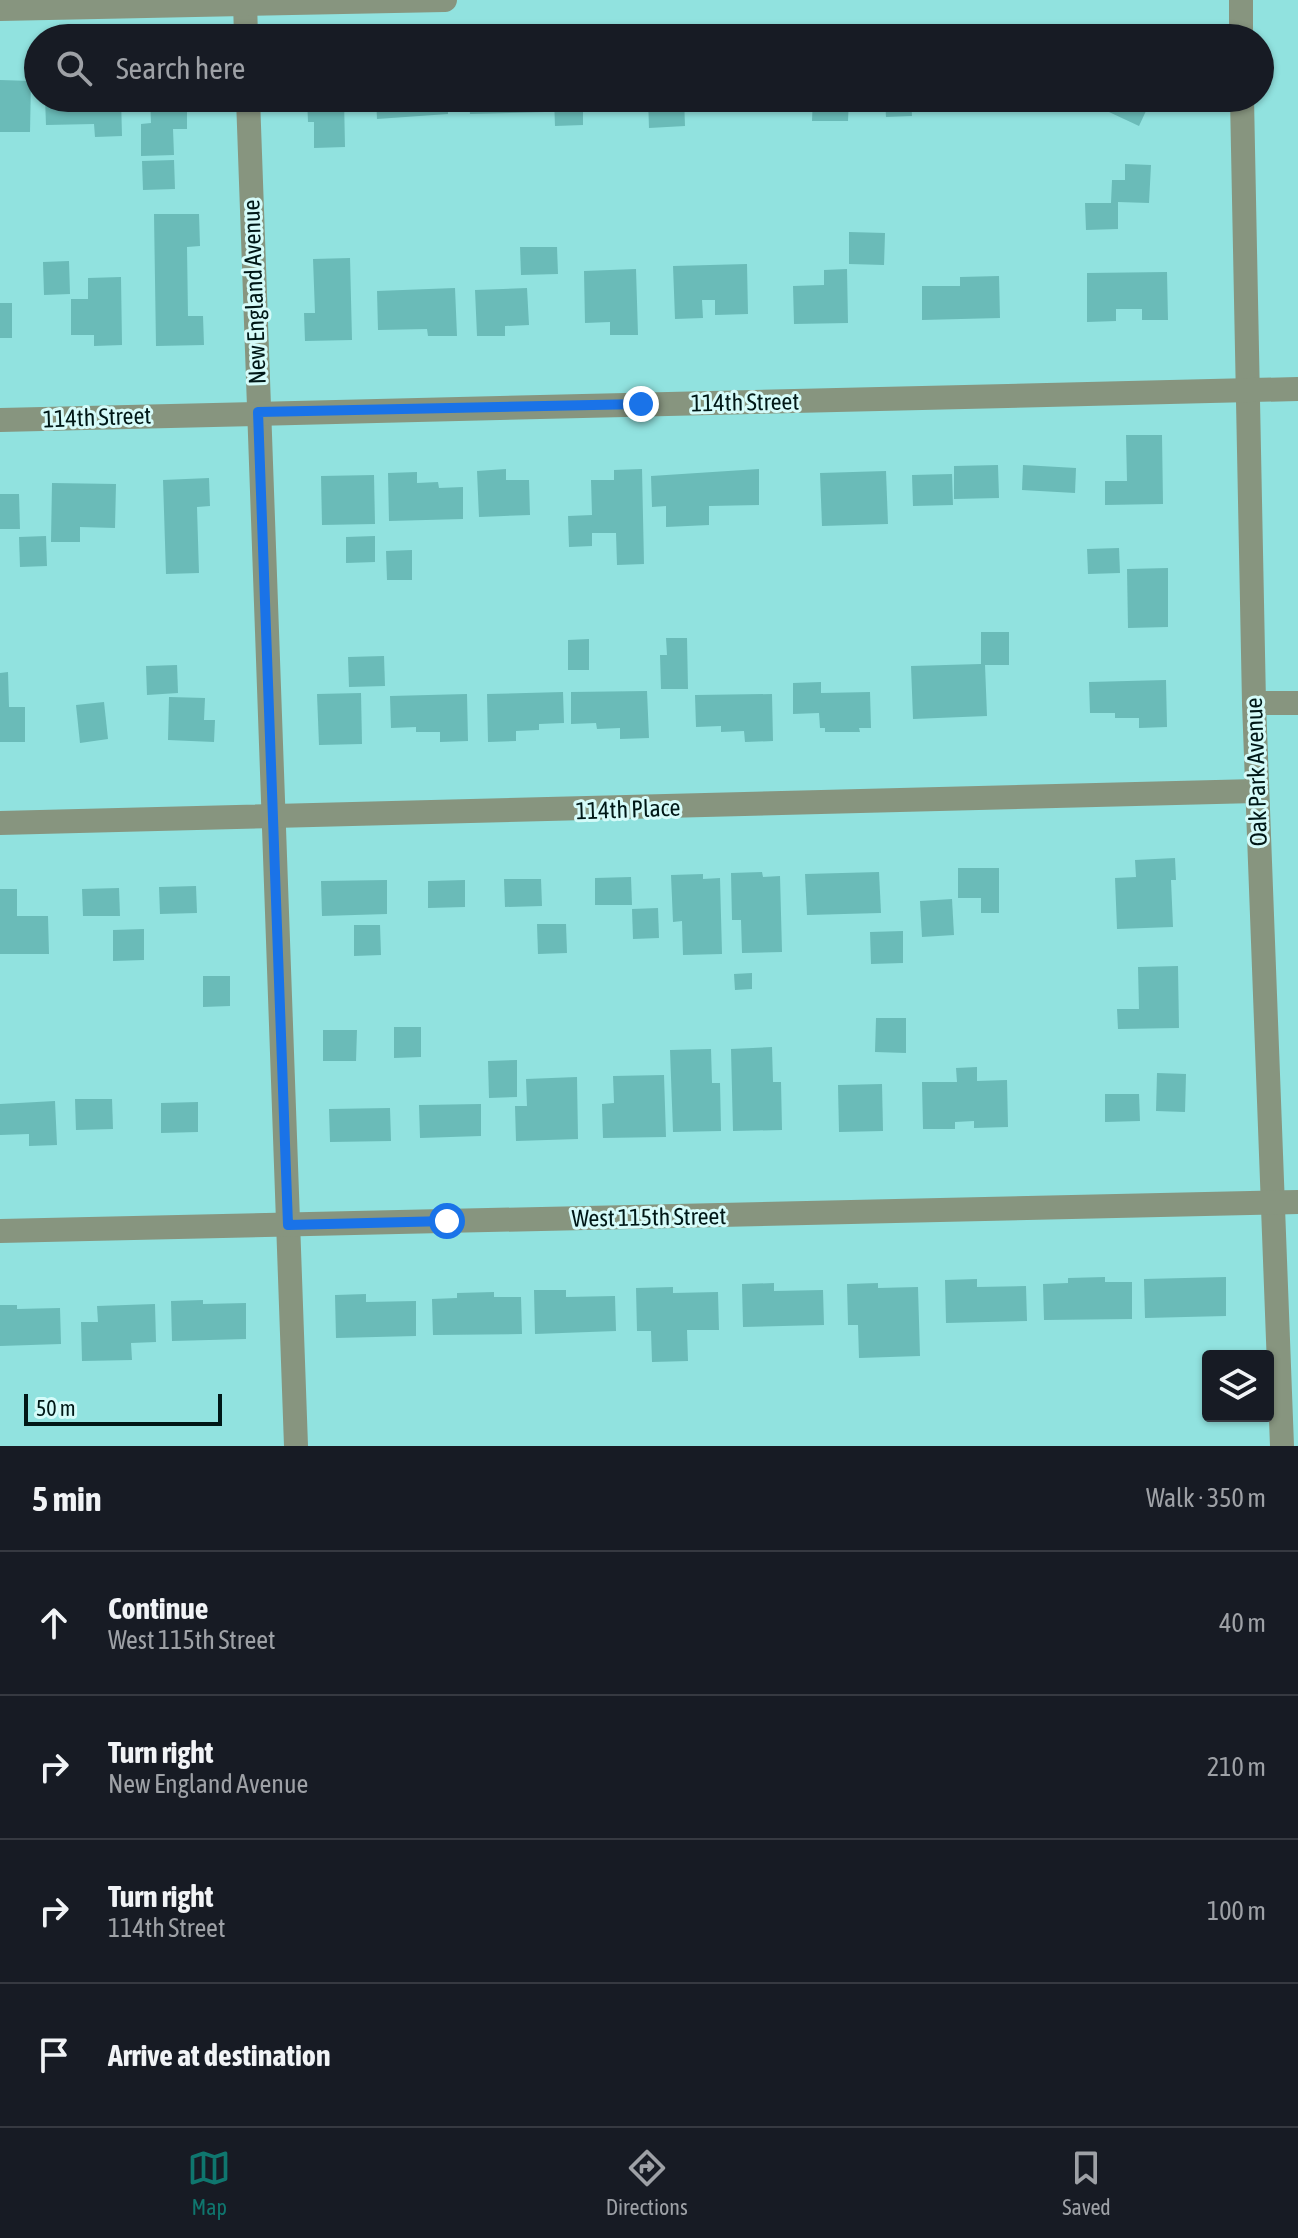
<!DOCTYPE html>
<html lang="en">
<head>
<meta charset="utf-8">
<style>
  body { margin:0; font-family:"Asap Condensed",sans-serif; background:#20242c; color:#f1f3f6 }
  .controls { position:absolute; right:24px; bottom:24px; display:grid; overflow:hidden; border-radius:8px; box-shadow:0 2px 6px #0004 }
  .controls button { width:72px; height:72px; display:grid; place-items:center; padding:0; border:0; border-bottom:2px solid #363941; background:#171b24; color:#f1f3f6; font:40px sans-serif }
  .scale { position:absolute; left:24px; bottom:20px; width:198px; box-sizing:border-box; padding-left:8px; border:4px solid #001716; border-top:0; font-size:22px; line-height:28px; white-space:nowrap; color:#001716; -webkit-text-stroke:6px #d5fbf9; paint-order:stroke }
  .stop { position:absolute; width:24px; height:24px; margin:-18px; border:6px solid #1a73e8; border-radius:50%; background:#fff }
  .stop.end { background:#1a73e8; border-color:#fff; box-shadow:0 2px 8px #0008 }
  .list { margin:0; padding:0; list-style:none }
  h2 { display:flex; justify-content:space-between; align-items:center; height:104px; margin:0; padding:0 32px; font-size:34px }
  h2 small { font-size:26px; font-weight:400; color:#9ea1a6 }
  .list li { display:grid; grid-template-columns:52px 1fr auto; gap:24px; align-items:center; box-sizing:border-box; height:144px; padding:0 32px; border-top:2px solid #363941 }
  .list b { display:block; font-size:30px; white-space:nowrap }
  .list p { margin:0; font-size:26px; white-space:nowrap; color:#9ea1a6 }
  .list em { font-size:26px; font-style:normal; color:#9ea1a6 }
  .icon { flex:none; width:44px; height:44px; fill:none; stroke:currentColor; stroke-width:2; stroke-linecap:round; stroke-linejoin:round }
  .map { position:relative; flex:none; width:1298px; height:1446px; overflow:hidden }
  .search { position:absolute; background:#171b24; box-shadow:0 2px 6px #0004; left:24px; right:24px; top:24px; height:88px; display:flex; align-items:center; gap:20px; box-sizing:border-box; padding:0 28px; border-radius:44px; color:#9ea1a6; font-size:30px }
  .sheet { height:680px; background:#171b24 }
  nav { display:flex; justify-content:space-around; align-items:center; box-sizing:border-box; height:112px; border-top:2px solid #363941; background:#171b24; font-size:22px; color:#9ea1a6 }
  nav a { display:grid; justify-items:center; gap:4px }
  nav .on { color:#0f766e }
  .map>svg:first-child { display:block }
</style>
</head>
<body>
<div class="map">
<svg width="1298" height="1446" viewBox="0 0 1298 1446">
  <rect width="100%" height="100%" fill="#91e2df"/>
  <g fill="#6abbb8">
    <path d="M 0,80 L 31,81 L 30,132 L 0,132 Z"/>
    <path d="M 45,98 L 121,98 L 122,136 L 95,137 L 94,124 L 46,125 Z"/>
    <path d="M 150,98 L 196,98 L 197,102 L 187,103 L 187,129 L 173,129 L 174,155 L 141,156 L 141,124 L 151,123 Z"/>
    <path d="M 307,98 L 344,98 L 345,147 L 314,148 L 314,122 L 308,122 Z"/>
    <path d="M 376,98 L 448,98 L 448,114 L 377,119 Z"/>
    <path d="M 469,98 L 545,98 L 545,112 L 470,114 Z"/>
    <path d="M 554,98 L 630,98 L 631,110 L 583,111 L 583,125 L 555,126 Z"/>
    <path d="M 648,98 L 684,98 L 685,126 L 649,128 Z"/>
    <path d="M 706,98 L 751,98 L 751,107 L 706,108 Z"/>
    <path d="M 813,98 L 849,98 L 848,121 L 812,121 Z"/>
    <path d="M 885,98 L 911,98 L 912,116 L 886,117 Z"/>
    <path d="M 921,98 L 940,98 L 940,105 L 922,106 Z"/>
    <path d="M 1088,98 L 1152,98 L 1139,126 L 1094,105 L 1096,102 Z"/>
    <path d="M 174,160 L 175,189 L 143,190 L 142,161 Z"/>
    <path d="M 1125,164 L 1151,165 L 1149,203 L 1118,202 L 1118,229 L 1086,230 L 1085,203 L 1111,203 L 1112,180 L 1125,180 Z"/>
    <path d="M 154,214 L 199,214 L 200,246 L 187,247 L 188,316 L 203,316 L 204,345 L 156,346 Z"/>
    <path d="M 849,232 L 885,233 L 884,265 L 849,264 Z"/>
    <path d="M 520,247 L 557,247 L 558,274 L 521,275 Z"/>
    <path d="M 350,258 L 352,340 L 305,341 L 304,313 L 315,313 L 313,259 Z"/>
    <path d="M 69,261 L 70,294 L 44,295 L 43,262 Z"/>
    <path d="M 747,264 L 748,314 L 715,315 L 715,300 L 702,300 L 703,318 L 675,319 L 673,266 Z"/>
    <path d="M 636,269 L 638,335 L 610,335 L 610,322 L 585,323 L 584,271 Z"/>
    <path d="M 847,269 L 848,323 L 794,324 L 793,286 L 824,285 L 824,270 Z"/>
    <path d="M 1167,272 L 1168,320 L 1142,320 L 1142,309 L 1116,309 L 1116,321 L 1087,322 L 1087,273 Z"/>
    <path d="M 999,276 L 1000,318 L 922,320 L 922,286 L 960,286 L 960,277 Z"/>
    <path d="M 121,277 L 122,345 L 94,346 L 94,335 L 71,335 L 71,299 L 88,299 L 88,278 Z"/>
    <path d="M 455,288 L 457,336 L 428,336 L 427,329 L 378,330 L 377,291 Z"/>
    <path d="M 527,288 L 529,325 L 505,326 L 505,336 L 477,336 L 475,290 Z"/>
    <rect x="0" y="303" width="12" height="35"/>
    <path d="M 1126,435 L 1162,435 L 1163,504 L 1105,505 L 1105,481 L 1127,481 Z"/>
    <path d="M 998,465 L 999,498 L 954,499 L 954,466 Z"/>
    <path d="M 1023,465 L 1076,468 L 1075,493 L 1022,490 Z"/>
    <path d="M 506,469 L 506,480 L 529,480 L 530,515 L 479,517 L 477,471 Z"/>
    <path d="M 642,469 L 644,564 L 617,565 L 616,533 L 592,533 L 592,546 L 569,547 L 568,516 L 592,515 L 591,480 L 614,480 L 614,470 Z"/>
    <path d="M 759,469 L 759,505 L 709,506 L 709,525 L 666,527 L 666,506 L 652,507 L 651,476 Z"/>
    <path d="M 886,471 L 888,524 L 822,526 L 820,473 Z"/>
    <path d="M 417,472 L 417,483 L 438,482 L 439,488 L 463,487 L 463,519 L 389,521 L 388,473 Z"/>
    <path d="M 952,474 L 953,505 L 913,506 L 912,475 Z"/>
    <path d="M 374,475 L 375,524 L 322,525 L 321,476 Z"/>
    <path d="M 209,478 L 210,506 L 197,507 L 199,573 L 166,574 L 163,480 Z"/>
    <path d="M 52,483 L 116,484 L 115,528 L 80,527 L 80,542 L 51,542 Z"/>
    <path d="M 0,494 L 19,494 L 20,529 L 0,529 Z"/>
    <path d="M 46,536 L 47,566 L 20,567 L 19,537 Z"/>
    <path d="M 375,536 L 375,562 L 346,563 L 346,537 Z"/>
    <path d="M 1119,548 L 1120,573 L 1088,574 L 1087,549 Z"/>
    <path d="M 412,550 L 412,580 L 387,580 L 386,551 Z"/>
    <path d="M 1168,568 L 1168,627 L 1128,628 L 1127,569 Z"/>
    <path d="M 981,632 L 1009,632 L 1009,665 L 985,665 L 987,716 L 913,719 L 911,666 L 981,664 Z"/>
    <path d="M 666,638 L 687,638 L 688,689 L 661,689 L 660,655 L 667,655 Z"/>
    <path d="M 589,639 L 589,670 L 568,670 L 568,640 Z"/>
    <path d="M 384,656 L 385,686 L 349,687 L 348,657 Z"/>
    <path d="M 177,665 L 178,693 L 147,695 L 146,666 Z"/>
    <path d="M 8,672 L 9,707 L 25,707 L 25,742 L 0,742 L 0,673 Z"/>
    <path d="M 1166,680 L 1167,727 L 1139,728 L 1139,718 L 1115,718 L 1115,713 L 1090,713 L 1089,682 Z"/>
    <path d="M 821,682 L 821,693 L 870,692 L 871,728 L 859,728 L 860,732 L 825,732 L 825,728 L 820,728 L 819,713 L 793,714 L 793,683 Z"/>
    <path d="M 647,691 L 649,738 L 620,739 L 620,728 L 597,729 L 596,723 L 571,724 L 571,692 Z"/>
    <path d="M 563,692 L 564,723 L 539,724 L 539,730 L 516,731 L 516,741 L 488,742 L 487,694 Z"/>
    <path d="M 361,693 L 362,744 L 319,745 L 317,694 Z"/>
    <path d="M 467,694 L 468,741 L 440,742 L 440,732 L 416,732 L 416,727 L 391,728 L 390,696 Z"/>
    <path d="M 772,694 L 773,741 L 745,742 L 744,731 L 721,732 L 721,726 L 696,727 L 695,695 Z"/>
    <path d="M 169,697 L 205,698 L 204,720 L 215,720 L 214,742 L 168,740 Z"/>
    <path d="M 104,702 L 108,739 L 80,743 L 76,705 Z"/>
    <path d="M 1175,858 L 1176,880 L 1171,880 L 1173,927 L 1117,929 L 1115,878 L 1136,877 L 1135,860 Z"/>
    <path d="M 958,868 L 999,868 L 999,913 L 981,913 L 981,898 L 958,898 Z"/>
    <path d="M 762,872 L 763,877 L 780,876 L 782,952 L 742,953 L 741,920 L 732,920 L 731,873 Z"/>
    <path d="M 879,872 L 881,913 L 807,915 L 805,874 Z"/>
    <path d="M 703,874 L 703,879 L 720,878 L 722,954 L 683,955 L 682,921 L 673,922 L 671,875 Z"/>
    <path d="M 631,877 L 632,905 L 595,905 L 595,878 Z"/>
    <path d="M 504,879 L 541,879 L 542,906 L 505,907 Z"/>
    <path d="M 387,880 L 387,914 L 322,916 L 321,881 Z"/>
    <path d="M 465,880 L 465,907 L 428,908 L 428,881 Z"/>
    <path d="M 196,886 L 197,913 L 160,914 L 159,887 Z"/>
    <path d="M 119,888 L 120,916 L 83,916 L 82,889 Z"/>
    <path d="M 0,889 L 17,889 L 17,916 L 48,916 L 49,954 L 0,954 Z"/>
    <path d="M 952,899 L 954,935 L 922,937 L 920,901 Z"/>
    <path d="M 658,908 L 659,938 L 633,939 L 632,909 Z"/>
    <path d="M 537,924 L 566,924 L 567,953 L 538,954 Z"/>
    <path d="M 354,925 L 380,925 L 381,955 L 354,956 Z"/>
    <path d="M 144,929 L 144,960 L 113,961 L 113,930 Z"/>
    <path d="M 903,931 L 903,963 L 871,964 L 870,932 Z"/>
    <path d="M 1178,966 L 1179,1028 L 1118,1029 L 1117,1009 L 1139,1009 L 1138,967 Z"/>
    <path d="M 752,973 L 752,989 L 735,990 L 734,974 Z"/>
    <path d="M 203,976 L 230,976 L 230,1006 L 203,1007 Z"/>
    <path d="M 876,1018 L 906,1018 L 906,1053 L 875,1052 Z"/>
    <path d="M 394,1027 L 421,1027 L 421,1057 L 394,1058 Z"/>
    <path d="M 323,1030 L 357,1030 L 356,1061 L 323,1061 Z"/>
    <path d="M 772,1047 L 773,1082 L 781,1082 L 782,1130 L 733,1131 L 731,1049 Z"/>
    <path d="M 711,1049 L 712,1083 L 720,1083 L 721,1131 L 673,1132 L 670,1050 Z"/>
    <path d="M 517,1060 L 517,1097 L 489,1098 L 488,1061 Z"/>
    <path d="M 977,1067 L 977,1081 L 1007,1080 L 1008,1127 L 974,1128 L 974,1121 L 955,1122 L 955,1129 L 923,1129 L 922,1082 L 957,1082 L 956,1068 Z"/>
    <path d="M 1157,1073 L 1186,1074 L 1185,1112 L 1156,1111 Z"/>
    <path d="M 664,1075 L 666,1137 L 603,1138 L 602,1104 L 614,1103 L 613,1076 Z"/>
    <path d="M 577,1077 L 578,1139 L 516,1141 L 515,1106 L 527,1106 L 526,1079 Z"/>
    <path d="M 882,1084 L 883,1131 L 839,1132 L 838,1085 Z"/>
    <path d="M 1105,1094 L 1139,1094 L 1140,1121 L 1105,1122 Z"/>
    <path d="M 75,1099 L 112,1099 L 113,1129 L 76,1130 Z"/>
    <path d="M 55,1101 L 57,1145 L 29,1146 L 29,1134 L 0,1135 L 0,1104 Z"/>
    <path d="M 198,1102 L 198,1132 L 161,1133 L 161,1103 Z"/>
    <path d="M 481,1104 L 481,1136 L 420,1138 L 419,1105 Z"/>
    <path d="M 390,1108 L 391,1141 L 330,1142 L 329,1109 Z"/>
    <path d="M 1105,1277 L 1105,1282 L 1132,1282 L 1132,1319 L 1044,1320 L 1043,1284 L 1068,1283 L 1068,1278 Z"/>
    <path d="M 1226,1277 L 1226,1316 L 1145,1318 L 1144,1279 Z"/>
    <path d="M 977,1279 L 977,1287 L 1026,1286 L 1027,1321 L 946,1323 L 945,1280 Z"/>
    <path d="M 774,1283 L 774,1291 L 823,1290 L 824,1325 L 743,1327 L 742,1284 Z"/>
    <path d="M 878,1283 L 878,1288 L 918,1287 L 920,1356 L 859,1358 L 858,1325 L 848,1325 L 847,1284 Z"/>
    <path d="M 673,1287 L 673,1293 L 718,1292 L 719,1330 L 687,1330 L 688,1361 L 652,1362 L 651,1331 L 637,1331 L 636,1288 Z"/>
    <path d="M 534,1290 L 566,1290 L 566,1297 L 615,1296 L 616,1331 L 535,1334 Z"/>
    <path d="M 494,1292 L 494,1297 L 521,1297 L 522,1334 L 433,1335 L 432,1299 L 457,1298 L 457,1293 Z"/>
    <path d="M 366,1294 L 366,1302 L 416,1301 L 416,1336 L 336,1338 L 335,1295 Z"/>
    <path d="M 203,1300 L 203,1304 L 246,1303 L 246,1339 L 172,1341 L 171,1301 Z"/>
    <path d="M 155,1304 L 156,1342 L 131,1343 L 132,1360 L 82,1361 L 81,1322 L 98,1322 L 97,1306 Z"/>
    <path d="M 0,1305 L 17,1305 L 17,1309 L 60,1308 L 61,1344 L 0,1346 Z"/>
  </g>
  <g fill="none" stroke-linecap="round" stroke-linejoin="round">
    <g stroke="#87957f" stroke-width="24">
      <path d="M 245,0 L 246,38"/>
      <path d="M 1241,0 L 1241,38"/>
      <path d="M 0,9 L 445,0"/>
      <path d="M 248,98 L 296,1446"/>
      <path d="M 1242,98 L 1254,703 L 1282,1446"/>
      <path d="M 0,420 L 1298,389"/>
      <path d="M 1254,703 L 1298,703"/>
      <path d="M 0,823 L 1256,791"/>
      <path d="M 0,1231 L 1298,1202"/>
    </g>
  </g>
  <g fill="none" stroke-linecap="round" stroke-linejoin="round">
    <path stroke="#1a73e8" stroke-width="10" d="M 447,1221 L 288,1225 L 258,412 L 641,404"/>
  </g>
  <g text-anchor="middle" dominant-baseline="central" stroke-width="6" stroke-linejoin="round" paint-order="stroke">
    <g font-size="24" fill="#001716" stroke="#d5fbf9">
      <text transform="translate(254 292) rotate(-92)">New England Avenue</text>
      <text transform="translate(745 402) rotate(-1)">114th Street</text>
      <text transform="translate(97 417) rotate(-2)">114th Street</text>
      <text transform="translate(1256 772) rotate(-92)">Oak Park Avenue</text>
      <text transform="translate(628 809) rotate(-2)">114th Place</text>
      <text transform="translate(649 1217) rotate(-1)">West 115th Street</text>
    </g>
  </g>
</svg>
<div class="controls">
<button><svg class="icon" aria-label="layers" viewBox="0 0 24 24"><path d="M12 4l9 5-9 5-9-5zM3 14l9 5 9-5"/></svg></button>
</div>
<div class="scale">50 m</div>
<div class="stop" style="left:447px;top:1221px"></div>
<div class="stop end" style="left:641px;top:404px"></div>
<div class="search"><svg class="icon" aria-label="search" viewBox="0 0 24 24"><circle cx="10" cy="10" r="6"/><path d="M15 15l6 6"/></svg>Search here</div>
</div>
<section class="sheet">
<h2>5 min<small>Walk · 350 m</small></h2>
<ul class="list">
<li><svg class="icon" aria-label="ahead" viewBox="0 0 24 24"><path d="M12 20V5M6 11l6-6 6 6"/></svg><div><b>Continue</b><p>West 115th Street</p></div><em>40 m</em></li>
<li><svg class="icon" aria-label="right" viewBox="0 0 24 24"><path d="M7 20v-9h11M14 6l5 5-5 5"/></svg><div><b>Turn right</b><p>New England Avenue</p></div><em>210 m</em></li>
<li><svg class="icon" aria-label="right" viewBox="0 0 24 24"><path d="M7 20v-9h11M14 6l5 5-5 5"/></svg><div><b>Turn right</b><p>114th Street</p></div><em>100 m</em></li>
<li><svg class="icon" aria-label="arrive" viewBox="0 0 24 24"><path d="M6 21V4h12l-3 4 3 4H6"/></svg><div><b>Arrive at destination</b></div></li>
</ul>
</section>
<nav>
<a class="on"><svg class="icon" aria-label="map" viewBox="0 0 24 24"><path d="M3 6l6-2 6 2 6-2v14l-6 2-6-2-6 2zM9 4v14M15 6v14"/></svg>Map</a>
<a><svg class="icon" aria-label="directions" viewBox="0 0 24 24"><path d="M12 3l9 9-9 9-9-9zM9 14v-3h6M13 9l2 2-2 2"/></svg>Directions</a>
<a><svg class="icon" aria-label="saved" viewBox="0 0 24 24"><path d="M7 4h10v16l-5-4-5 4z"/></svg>Saved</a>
</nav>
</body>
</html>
